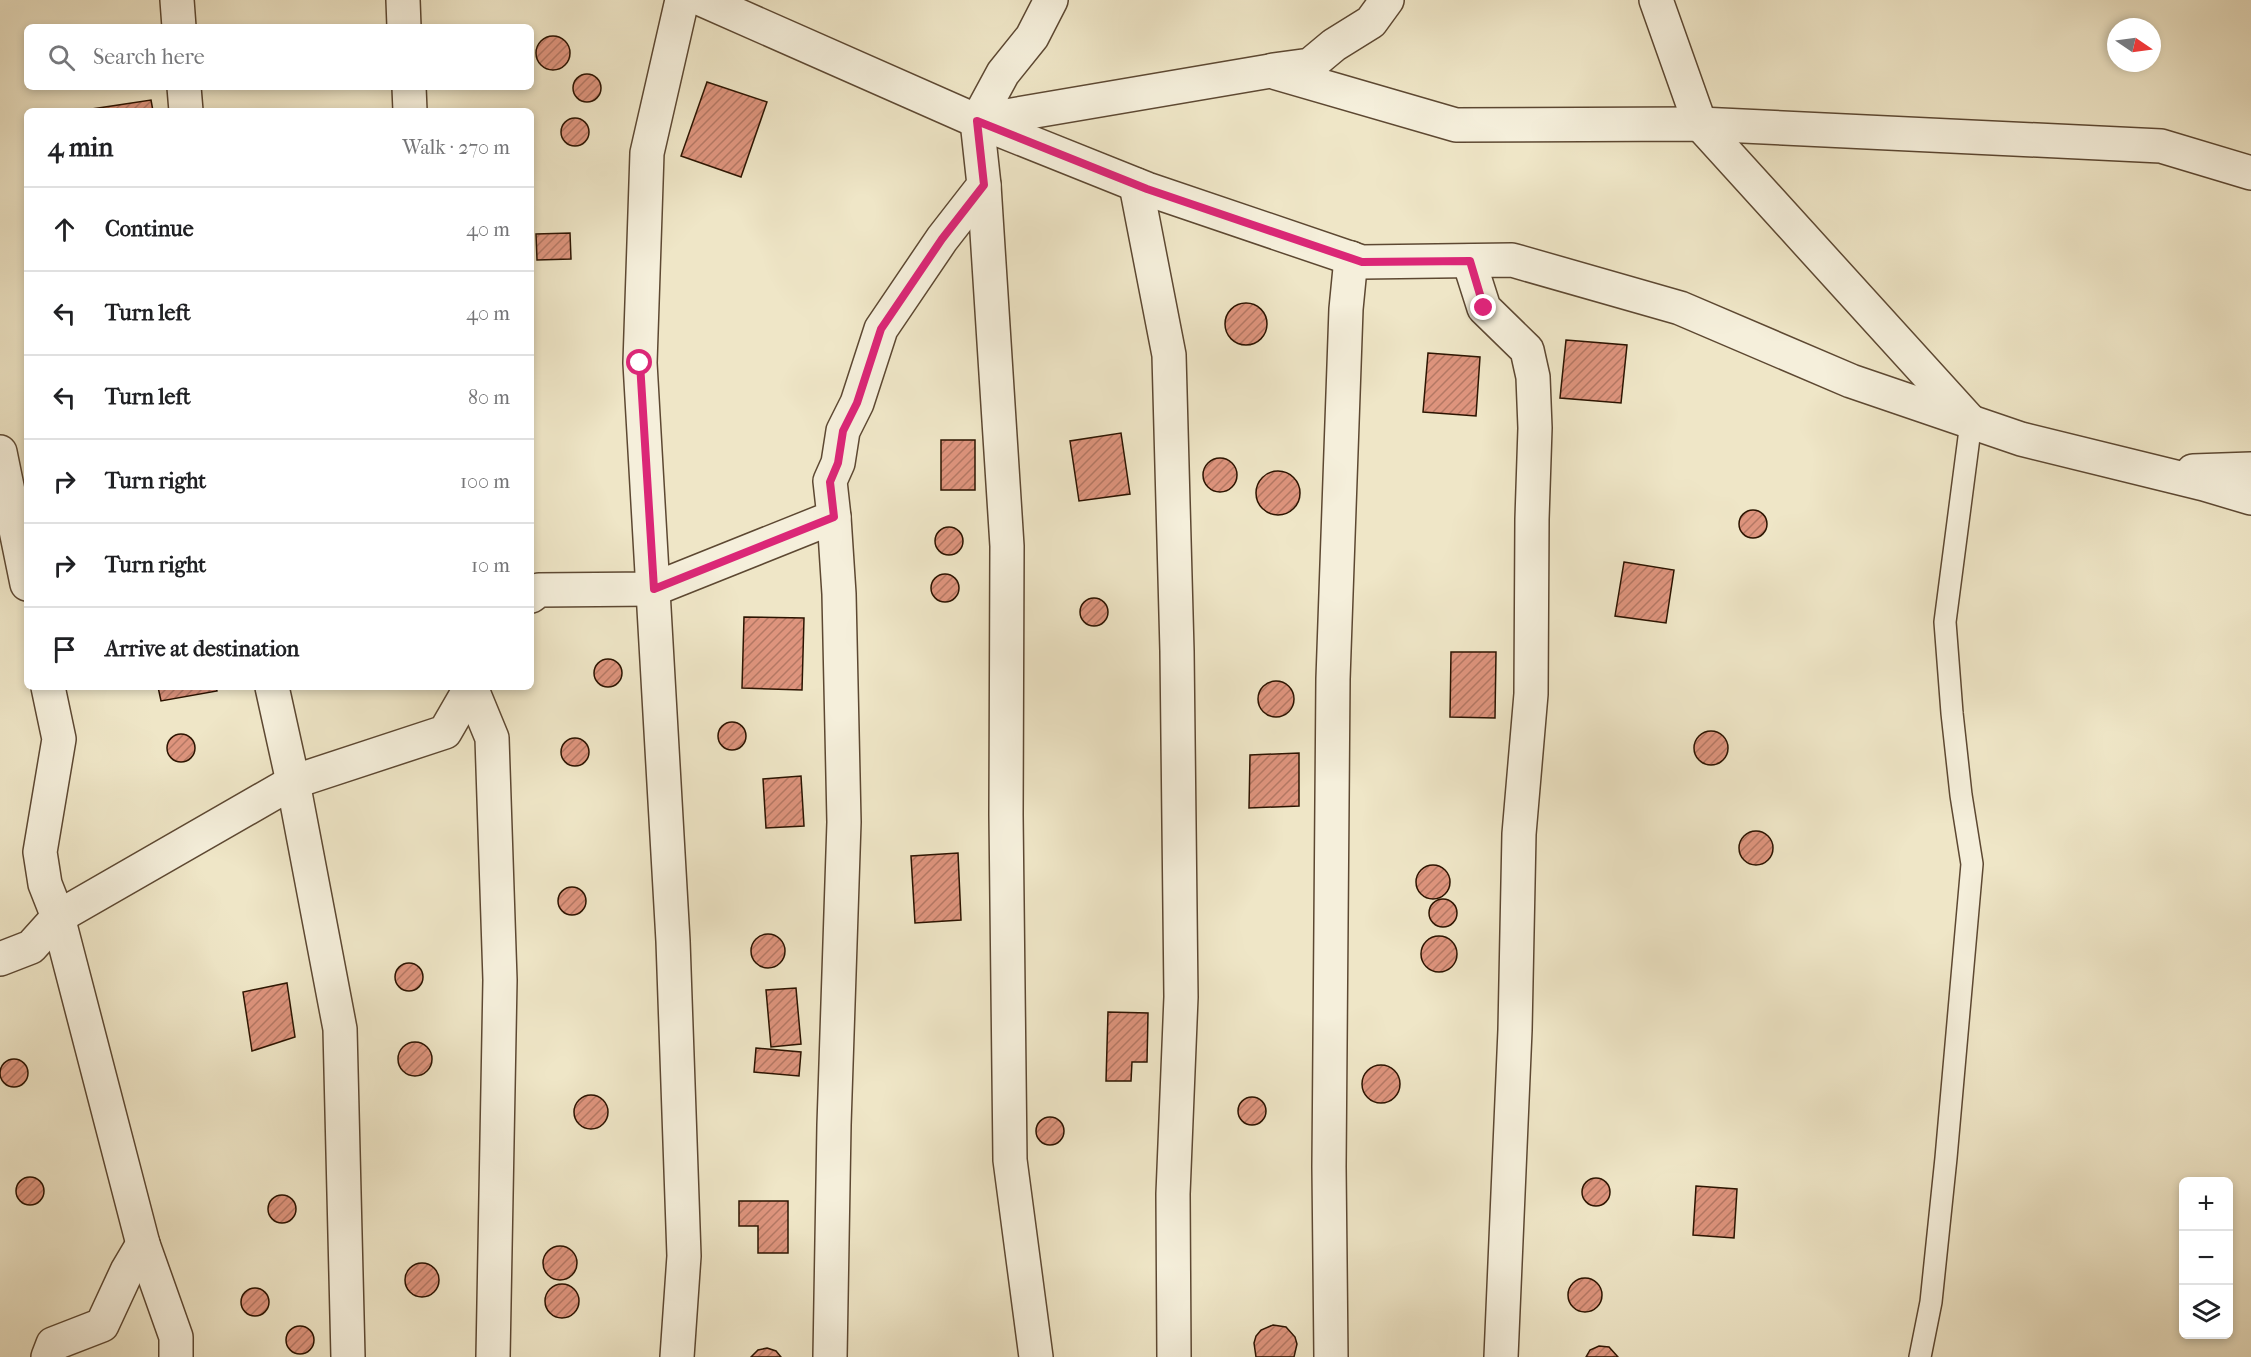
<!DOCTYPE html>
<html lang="en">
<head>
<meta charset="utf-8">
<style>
  body { margin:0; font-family:"IM FELL French Canon",serif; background:#f2f2f2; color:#202124 }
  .controls { position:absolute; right:18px; bottom:18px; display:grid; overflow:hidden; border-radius:9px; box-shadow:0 3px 9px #0003 }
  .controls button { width:54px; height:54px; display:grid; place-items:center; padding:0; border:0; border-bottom:2px solid #e0e0e0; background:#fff; color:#202124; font:30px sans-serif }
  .compass { position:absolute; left:2107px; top:18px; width:54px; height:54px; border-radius:50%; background:#fff; box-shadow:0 3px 9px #0003; rotate:103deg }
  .stop { position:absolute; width:18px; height:18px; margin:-14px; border:4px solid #db2777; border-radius:50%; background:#fff }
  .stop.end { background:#db2777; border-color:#fff; box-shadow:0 2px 6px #0008 }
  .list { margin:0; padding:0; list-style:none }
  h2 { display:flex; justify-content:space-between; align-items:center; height:78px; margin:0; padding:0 24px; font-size:26px }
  h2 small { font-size:20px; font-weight:400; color:#757577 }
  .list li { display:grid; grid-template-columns:39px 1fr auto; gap:18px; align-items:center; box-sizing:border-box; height:84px; padding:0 24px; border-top:2px solid #e0e0e0 }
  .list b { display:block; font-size:22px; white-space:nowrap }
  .list em { font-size:20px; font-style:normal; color:#757577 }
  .icon { flex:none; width:33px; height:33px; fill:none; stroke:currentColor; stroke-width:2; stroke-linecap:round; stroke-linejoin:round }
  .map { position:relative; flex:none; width:2251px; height:1357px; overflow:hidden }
  .search { position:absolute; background:#fff; box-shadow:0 3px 9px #0003; left:24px; top:24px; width:510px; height:66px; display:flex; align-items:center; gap:15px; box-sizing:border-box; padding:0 21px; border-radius:9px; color:#757577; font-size:22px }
  .panel { position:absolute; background:#fff; box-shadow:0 3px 9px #0003; left:24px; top:108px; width:510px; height:582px; border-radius:9px }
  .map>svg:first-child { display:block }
</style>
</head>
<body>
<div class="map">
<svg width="2251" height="1357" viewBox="0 0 2251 1357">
  <defs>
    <pattern id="building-hatch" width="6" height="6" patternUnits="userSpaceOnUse" patternTransform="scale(1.5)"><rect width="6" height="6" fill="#de947d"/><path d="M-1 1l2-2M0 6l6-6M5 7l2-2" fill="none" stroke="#b47864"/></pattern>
  </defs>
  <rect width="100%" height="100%" fill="#efe6c7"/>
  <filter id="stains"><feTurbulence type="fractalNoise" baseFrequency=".00333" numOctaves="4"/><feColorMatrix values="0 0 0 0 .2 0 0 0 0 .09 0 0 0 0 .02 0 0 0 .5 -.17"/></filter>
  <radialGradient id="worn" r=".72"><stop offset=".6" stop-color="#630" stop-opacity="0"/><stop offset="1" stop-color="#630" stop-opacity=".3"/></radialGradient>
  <g fill="url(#building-hatch)" stroke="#2c1401" stroke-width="1.5">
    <circle cx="553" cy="53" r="17"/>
    <circle cx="587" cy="88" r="14"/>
    <path d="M 707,82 L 767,102 L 741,177 L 681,156 Z"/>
    <path d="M 151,100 L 153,111 L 92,111 L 92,109 Z"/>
    <circle cx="575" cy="132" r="14"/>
    <path d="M 570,233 L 571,259 L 537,260 L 536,234 Z"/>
    <circle cx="1246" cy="324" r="21"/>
    <path d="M 1566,340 L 1627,345 L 1621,403 L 1560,398 Z"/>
    <path d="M 1428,353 L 1480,357 L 1476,416 L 1423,412 Z"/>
    <path d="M 1121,433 L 1130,494 L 1079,501 L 1070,441 Z"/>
    <rect x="941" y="440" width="34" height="50"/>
    <circle cx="1220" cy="475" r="17"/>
    <circle cx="1278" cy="493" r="22"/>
    <circle cx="1753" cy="524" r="14"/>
    <circle cx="949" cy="541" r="14"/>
    <path d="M 1624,562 L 1674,570 L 1666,623 L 1615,616 Z"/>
    <circle cx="945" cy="588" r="14"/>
    <circle cx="1094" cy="612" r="14"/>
    <path d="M 744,617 L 804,618 L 802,690 L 742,688 Z"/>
    <path d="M 1451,652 L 1496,652 L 1495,718 L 1450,717 Z"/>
    <circle cx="608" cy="673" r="14"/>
    <circle cx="1276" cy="699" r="18"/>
    <path d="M 158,687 L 216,687 L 217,691 L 161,701 Z"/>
    <circle cx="732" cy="736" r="14"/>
    <circle cx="1711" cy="748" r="17"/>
    <circle cx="181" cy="748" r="14"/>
    <circle cx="575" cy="752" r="14"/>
    <path d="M 1299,753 L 1299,806 L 1249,808 L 1250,755 Z"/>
    <path d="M 801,776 L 804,826 L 766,828 L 763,779 Z"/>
    <circle cx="1756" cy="848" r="17"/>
    <path d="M 958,853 L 961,920 L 915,923 L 911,856 Z"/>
    <circle cx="1433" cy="882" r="17"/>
    <circle cx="572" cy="901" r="14"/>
    <circle cx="1443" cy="913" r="14"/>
    <circle cx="768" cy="951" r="17"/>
    <circle cx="1439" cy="954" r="18"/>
    <circle cx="409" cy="977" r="14"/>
    <path d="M 287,983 L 295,1037 L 252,1051 L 243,992 Z"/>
    <path d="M 796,988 L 801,1044 L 771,1047 L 766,990 Z"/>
    <path d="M 1108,1012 L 1148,1013 L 1147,1062 L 1132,1062 L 1131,1081 L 1106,1081 Z"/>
    <circle cx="415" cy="1059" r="17"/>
    <path d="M 756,1048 L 801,1052 L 799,1076 L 754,1072 Z"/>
    <circle cx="14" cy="1073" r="14"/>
    <circle cx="1381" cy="1084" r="19"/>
    <circle cx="591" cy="1112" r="17"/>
    <circle cx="1252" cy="1111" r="14"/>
    <circle cx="1050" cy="1131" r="14"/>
    <circle cx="30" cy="1191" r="14"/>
    <circle cx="1596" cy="1192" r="14"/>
    <path d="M 1696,1186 L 1737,1189 L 1734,1238 L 1693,1235 Z"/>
    <circle cx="282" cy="1209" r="14"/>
    <path d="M 739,1201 L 788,1201 L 788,1253 L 758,1253 L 758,1226 L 739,1226 Z"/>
    <circle cx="560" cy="1263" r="17"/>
    <circle cx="422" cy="1280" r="17"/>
    <circle cx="1585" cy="1295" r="17"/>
    <circle cx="562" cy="1301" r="17"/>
    <circle cx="255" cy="1302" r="14"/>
    <path d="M 1273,1325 L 1286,1327 L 1295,1337 L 1297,1344 L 1294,1357 L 1256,1357 L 1254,1343 L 1256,1336 L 1261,1330 Z"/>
    <circle cx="300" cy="1340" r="14"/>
    <path d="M 1599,1346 L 1609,1347 L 1618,1357 L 1586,1357 L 1590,1350 Z"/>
    <path d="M 767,1348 L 776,1351 L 781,1357 L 751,1357 L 758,1350 Z"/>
  </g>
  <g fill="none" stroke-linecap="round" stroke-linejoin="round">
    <defs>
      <path id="lane" d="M 1920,1357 L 1931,1302 L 1946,1158 L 1972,864 L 1961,795 L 1952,713 L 1945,622 L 1971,422"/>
      <g id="street">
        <path d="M 177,0 L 179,27"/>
        <path d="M 403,0 L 404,27"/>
        <path d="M 703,0 L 977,121 L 1147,189 L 1362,262 L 1512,260 L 1680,308 L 1851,381 L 2021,439 L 2204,484 L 2251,498"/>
        <path d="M 1656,0 L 1700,124 L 1969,420"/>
        <path d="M 1273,70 L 1310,65 L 1334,45 L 1371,22 L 1387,0"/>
        <path d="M 184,87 L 186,111"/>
        <path d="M 409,87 L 410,111"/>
        <path d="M 977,121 L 1270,71 L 1456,125 L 1700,124 L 2161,146 L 2251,173"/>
        <path d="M 984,185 L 1007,546 L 1006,815 L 1010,1160 L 1036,1357"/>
        <path d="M 1136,185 L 1169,355 L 1177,651 L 1181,997 L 1173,1194 L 1174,1357"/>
        <path d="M 1469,261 L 1484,308 L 1527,350 L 1533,377 L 1535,428 L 1532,519 L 1531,694 L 1519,834 L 1515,1030 L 1501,1357"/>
        <path d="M 0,452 L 27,584"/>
        <path d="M 2193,471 L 2251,469"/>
        <path d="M 531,596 L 539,590 L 654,589 L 834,517 L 830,481 L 838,463 L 843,431 L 857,403 L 881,329 L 942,239 L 984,185 L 977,121 L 1003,73 L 1032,37 L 1051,0"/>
        <path d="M 48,687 L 59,739 L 40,852 L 45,884 L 58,917 L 143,1244 L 176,1337 L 176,1357"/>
        <path d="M 272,687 L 293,782 L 340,1029 L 348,1357"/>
        <path d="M 471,687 L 492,738 L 500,980 L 493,1357"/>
        <path d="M 0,959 L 31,947 L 58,917 L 293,782 L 445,732 L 471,687"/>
        <path d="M 48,1357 L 53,1344 L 102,1325 L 127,1271 L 143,1244"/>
        <path d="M 677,1357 L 684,1256 L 673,941 L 640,363 L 647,153 L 682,0"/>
        <path d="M 830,1357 L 834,1125 L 844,822 L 839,594 L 834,517"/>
        <path d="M 1331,1357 L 1329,1167 L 1333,679 L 1346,309 L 1351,258"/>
      </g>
    </defs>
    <use href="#lane" stroke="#5d4832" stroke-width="24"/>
    <use href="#street" stroke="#5d4832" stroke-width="36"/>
    <use href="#lane" stroke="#f5efdb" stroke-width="21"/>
    <use href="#street" stroke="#f5efdb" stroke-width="33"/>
  </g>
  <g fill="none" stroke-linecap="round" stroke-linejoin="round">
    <path stroke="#db2777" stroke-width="8" d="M 640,363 L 654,589 L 834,517 L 830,482 L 838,463 L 843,431 L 857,403 L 881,329 L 942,239 L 984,185 L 977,121 L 1147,189 L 1362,262 L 1470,261 L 1484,308"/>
  </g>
  <rect width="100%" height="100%" filter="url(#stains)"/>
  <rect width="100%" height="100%" fill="url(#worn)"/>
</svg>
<div class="controls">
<button>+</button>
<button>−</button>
<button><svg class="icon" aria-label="layers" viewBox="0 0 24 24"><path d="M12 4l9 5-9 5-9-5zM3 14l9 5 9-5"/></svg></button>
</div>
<svg class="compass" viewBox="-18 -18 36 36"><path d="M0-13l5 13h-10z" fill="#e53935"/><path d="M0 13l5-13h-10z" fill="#757577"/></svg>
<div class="stop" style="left:640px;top:363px"></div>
<div class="stop end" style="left:1484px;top:308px"></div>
<div class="search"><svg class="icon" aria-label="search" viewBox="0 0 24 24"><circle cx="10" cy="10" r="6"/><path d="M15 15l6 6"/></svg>Search here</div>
<section class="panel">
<h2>4 min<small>Walk · 270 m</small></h2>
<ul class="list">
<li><svg class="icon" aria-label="ahead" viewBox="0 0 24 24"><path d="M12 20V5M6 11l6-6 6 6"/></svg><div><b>Continue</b></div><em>40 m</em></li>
<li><svg class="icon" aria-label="left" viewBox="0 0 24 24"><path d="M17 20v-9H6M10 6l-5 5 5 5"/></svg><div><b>Turn left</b></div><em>40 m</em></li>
<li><svg class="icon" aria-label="left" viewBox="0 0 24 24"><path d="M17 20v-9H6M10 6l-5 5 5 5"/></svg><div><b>Turn left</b></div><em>80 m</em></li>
<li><svg class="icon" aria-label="right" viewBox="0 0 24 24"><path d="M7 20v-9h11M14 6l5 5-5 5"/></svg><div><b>Turn right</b></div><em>100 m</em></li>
<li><svg class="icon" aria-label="right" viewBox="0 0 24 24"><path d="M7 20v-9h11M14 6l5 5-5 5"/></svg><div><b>Turn right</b></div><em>10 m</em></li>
<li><svg class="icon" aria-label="arrive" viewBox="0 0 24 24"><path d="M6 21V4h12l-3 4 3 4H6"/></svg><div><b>Arrive at destination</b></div></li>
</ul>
</section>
</div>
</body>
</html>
